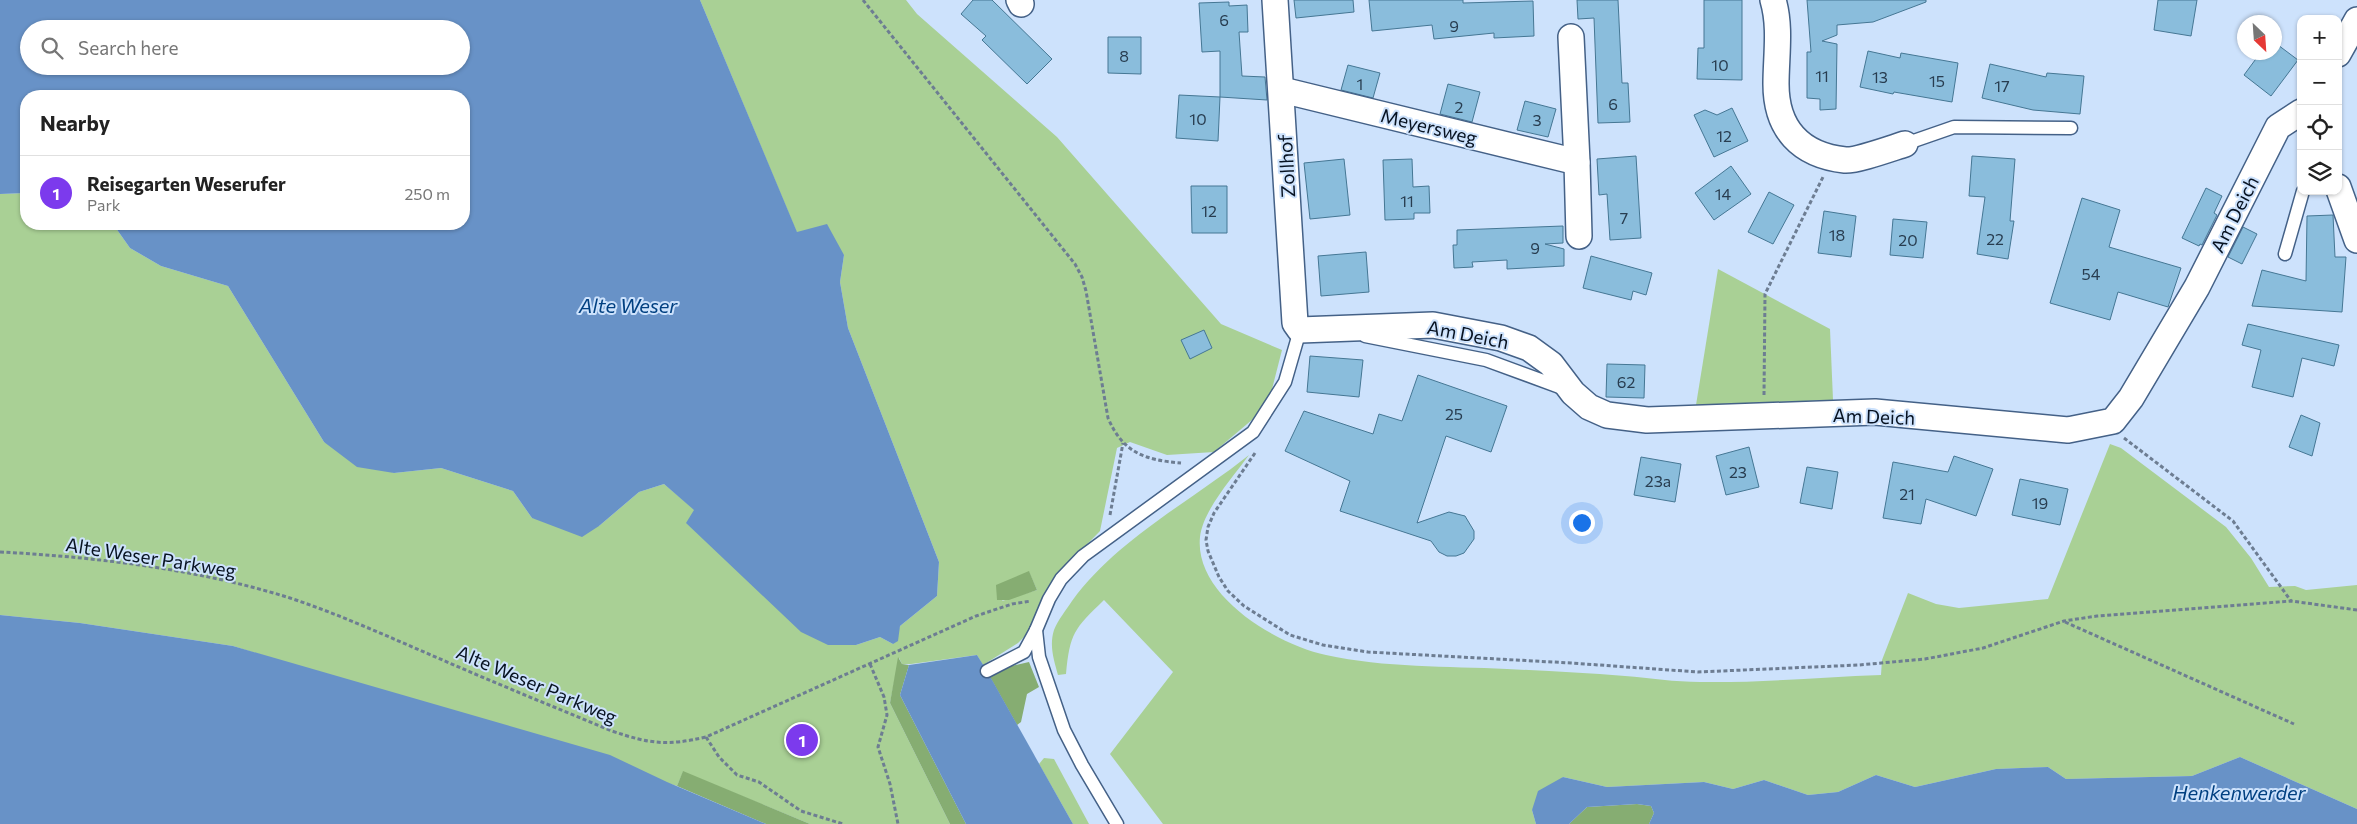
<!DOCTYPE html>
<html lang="en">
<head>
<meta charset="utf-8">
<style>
  body { margin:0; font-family:Commissioner,sans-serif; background:#f2f2f2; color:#222 }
  .controls { position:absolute; right:15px; top:15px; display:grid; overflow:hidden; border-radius:10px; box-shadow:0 1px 4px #0004 }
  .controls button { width:45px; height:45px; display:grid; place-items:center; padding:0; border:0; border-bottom:1px solid #e0e0e0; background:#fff; color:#222; font:25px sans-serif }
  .compass { position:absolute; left:2237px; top:15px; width:45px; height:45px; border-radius:50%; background:#fff; box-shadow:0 1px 4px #0004; rotate:155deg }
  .you { position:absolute; left:1581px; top:522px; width:18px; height:18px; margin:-12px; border:4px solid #fff; border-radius:50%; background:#1a73e8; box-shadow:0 0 0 8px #1a73e833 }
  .badge { display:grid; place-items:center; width:32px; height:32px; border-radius:50%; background:#7c3aed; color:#fff; font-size:16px; font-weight:700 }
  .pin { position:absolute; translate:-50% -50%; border:2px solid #fff; box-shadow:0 1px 5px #0006 }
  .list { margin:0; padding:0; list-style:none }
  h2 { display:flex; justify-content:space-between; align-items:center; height:65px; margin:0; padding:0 20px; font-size:21px }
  h2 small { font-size:16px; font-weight:400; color:#767676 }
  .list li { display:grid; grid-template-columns:32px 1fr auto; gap:15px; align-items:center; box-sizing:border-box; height:75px; padding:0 20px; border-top:1px solid #e0e0e0 }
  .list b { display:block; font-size:19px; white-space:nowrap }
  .list p { margin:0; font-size:16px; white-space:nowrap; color:#767676 }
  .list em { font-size:16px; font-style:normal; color:#767676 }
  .icon { flex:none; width:28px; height:28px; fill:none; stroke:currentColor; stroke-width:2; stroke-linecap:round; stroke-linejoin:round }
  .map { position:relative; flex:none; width:2357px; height:824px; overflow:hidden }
  .search { position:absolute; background:#fff; box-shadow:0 1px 4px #0004; left:20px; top:20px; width:450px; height:55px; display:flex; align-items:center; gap:12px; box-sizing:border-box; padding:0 18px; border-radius:28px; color:#767676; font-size:19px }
  .panel { position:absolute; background:#fff; box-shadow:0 1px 4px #0004; left:20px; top:90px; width:450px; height:140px; border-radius:20px }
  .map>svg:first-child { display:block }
</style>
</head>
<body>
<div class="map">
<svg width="2357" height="824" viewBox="0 0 2357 824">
  <rect width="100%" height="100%" fill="#cde2fc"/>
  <g fill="#a9d095" fill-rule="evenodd">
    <path d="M 700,0 L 906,0 L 917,14 L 1057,137 L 1221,324 L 1282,350 L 1271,393 L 1253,419 L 1214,452 L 1167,455 L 1130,442 L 1117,448 L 1100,531 L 1063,569 L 1031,630 L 1018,643 L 983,665 L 977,655 L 911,664 L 902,664 L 899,658 L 890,703 L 950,824 L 810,824 L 683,772 L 677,786 L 233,646 L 80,623 L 0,615 L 0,194 L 26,193 L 26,224 L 113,224 L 130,248 L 161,266 L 228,286 L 324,442 L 394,473 L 441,468 L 513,491 L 532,518 L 599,526 L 639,492 L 664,484 L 856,645 L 880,637 L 893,644 L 900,626 L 937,596 L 939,562 L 848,328 L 840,282 L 844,255 L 797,233 ZM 1029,572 L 1037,590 L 1002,601 Z"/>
    <path d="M 1718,269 L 1830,329 L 1833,400 L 1696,405 Z"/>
    <path d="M 2110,444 L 2121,448 L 2226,527 L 2251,558 L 2269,587 L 2295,586 L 2306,590 L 2357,585 L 2357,809 L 2240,757 L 2192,776 L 2066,779 L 2048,767 L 1996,769 L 1915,787 L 1876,775 L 1838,792 L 1808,795 L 1764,780 L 1733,789 L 1704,782 L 1607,787 L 1563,777 L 1532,810 L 1536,824 L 1163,824 L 1110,754 L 1173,672 L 1104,600 C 1074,629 1070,633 1066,674 L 1058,675 C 1054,660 1049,646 1054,630 C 1058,620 1066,610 1072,601 C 1117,539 1190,502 1249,455 C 1233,477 1203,510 1200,537 C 1194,596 1278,645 1326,655 C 1385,668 1447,666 1507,669 C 1546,671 1585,673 1625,676 C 1650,678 1675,682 1700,682 C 1760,683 1821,677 1881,675 L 1882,660 L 1908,593 L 1936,604 L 1959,608 L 2048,599 Z"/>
    <path d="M 1044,758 L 1054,759 L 1089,824 L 1073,824 L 1039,764 Z"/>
  </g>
  <g fill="#86ad72">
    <path d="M 1029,571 L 1037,590 L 1009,600 L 997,600 L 996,585 Z"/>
    <path d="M 898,657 L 902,664 L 909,665 L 900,695 L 966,824 L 950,824 L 890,703 Z"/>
    <path d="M 1029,662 L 1039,687 L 1027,694 L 1021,722 L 1017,725 L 990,677 L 1002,668 Z"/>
    <path d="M 683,771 L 810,824 L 766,824 L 677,786 Z"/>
    <path d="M 1637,804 L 1651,806 L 1654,813 L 1649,824 L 1569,824 L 1587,807 Z"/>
  </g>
  <g fill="#6892c7" fill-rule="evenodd">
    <path d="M 0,0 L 700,0 L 797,232 L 827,224 L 844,255 L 840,282 L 848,328 L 939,562 L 937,596 L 900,626 L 898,641 L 893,644 L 880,637 L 856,645 L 828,645 L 801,632 L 686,523 L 694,510 L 664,484 L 639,492 L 599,526 L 582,537 L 532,518 L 513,491 L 441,468 L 394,473 L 357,467 L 324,442 L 228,286 L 161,266 L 130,248 L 113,224 L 464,224 L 464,96 L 26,96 L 26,193 L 0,194 ZM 29,29 L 461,29 L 461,66 L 29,66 Z"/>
    <path d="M 0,615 L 80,623 L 233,646 L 610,755 L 667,782 L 766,824 L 0,824 Z"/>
    <path d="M 977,655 L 987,671 L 1073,824 L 966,824 L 900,695 L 909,665 Z"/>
    <path d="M 2240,757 L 2357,809 L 2357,824 L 1649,824 L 1654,813 L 1651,806 L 1637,804 L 1587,807 L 1569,824 L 1536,824 L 1532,810 L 1538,791 L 1563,777 L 1607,787 L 1704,782 L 1733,789 L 1764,780 L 1808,795 L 1838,792 L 1876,775 L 1915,787 L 1996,769 L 2048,767 L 2066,779 L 2192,776 Z"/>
  </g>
  <g fill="#8abddc" stroke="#457794">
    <path d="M 973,0 L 992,0 L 1052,59 L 1027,84 L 982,40 L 986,36 L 961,14 Z"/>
    <path d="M 1294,0 L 1353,0 L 1354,12 L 1296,18 Z"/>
    <path d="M 1369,0 L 1463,0 L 1463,3 L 1533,1 L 1534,36 L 1494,38 L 1494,33 L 1434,39 L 1432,25 L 1372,31 Z"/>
    <path d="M 1577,0 L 1618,0 L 1622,83 L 1628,83 L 1630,122 L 1598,123 L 1594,18 L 1578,19 Z"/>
    <path d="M 1704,0 L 1742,0 L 1742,80 L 1697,79 L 1698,48 L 1704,48 Z"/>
    <path d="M 1807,0 L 1926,0 L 1926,2 L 1873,22 L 1837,25 L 1837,35 L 1822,41 L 1837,44 L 1836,109 L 1820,110 L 1820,99 L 1807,98 L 1807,52 L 1811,52 Z"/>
    <path d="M 2158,0 L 2197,0 L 2191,36 L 2154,30 Z"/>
    <path d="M 1229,2 L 1229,6 L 1247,5 L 1248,32 L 1239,32 L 1242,76 L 1265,77 L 1267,100 L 1220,97 L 1220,51 L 1202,52 L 1199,3 Z"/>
    <path d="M 1108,37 L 1141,37 L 1141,74 L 1108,73 Z"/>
    <path d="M 2274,42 L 2298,60 L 2271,96 L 2244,75 L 2261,52 L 2274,52 Z"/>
    <path d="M 1868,51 L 1900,58 L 1901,53 L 1958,63 L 1952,102 L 1894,92 L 1893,94 L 1860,87 Z"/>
    <path d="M 1990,64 L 2046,77 L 2047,73 L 2084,76 L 2080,114 L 2033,110 L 1982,98 Z"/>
    <path d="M 1348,65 L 1380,73 L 1373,98 L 1341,90 Z"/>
    <path d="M 1448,84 L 1480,92 L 1472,122 L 1440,114 Z"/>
    <path d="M 1179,95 L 1220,97 L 1218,141 L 1176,138 Z"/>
    <path d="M 1525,101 L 1556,109 L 1548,137 L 1517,130 Z"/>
    <path d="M 1732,108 L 1748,141 L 1714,157 L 1694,115 L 1705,110 L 1717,115 Z"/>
    <path d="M 1636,156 L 1641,238 L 1610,240 L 1607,194 L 1599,195 L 1597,159 Z"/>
    <path d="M 1972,156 L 2015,159 L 2010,221 L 2014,221 L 2008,259 L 1977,254 L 1985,197 L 1969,196 Z"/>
    <path d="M 1344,159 L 1350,215 L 1310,219 L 1304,163 Z"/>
    <path d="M 1412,159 L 1413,187 L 1429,186 L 1430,213 L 1414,213 L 1414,219 L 1385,220 L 1383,160 Z"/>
    <path d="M 1731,166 L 1751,194 L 1714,220 L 1695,193 Z"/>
    <path d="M 1191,186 L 1227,186 L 1227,233 L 1192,233 Z"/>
    <path d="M 2206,188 L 2222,196 L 2214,213 L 2217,215 L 2202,245 L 2200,244 L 2199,246 L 2182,238 Z"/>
    <path d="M 1769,192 L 1794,205 L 1773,244 L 1748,232 Z"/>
    <path d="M 2082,198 L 2120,210 L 2109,247 L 2181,268 L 2168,307 L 2118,292 L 2110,320 L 2050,303 Z"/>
    <path d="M 1824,211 L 1856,216 L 1851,257 L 1818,253 Z"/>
    <path d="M 2333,215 L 2335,257 L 2346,257 L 2342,312 L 2252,306 L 2262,270 L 2306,281 L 2307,216 Z"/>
    <path d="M 1893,219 L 1927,222 L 1923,258 L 1890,255 Z"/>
    <path d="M 1563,226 L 1563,243 L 1545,244 L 1564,249 L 1564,266 L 1507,269 L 1507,260 L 1472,262 L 1473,267 L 1454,268 L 1453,245 L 1457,245 L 1457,230 Z"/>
    <path d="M 2243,227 L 2257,234 L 2242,264 L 2228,257 Z"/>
    <path d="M 1366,252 L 1369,292 L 1321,296 L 1318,256 Z"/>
    <path d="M 1591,256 L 1652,273 L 1646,295 L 1633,291 L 1631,300 L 1583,288 Z"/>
    <path d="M 2248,324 L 2339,345 L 2334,366 L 2302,358 L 2293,397 L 2252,387 L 2261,350 L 2242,345 Z"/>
    <path d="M 1204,330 L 1212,348 L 1190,359 L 1181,340 Z"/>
    <path d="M 1310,356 L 1363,360 L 1359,397 L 1307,392 Z"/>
    <path d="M 1607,364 L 1645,365 L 1644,398 L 1606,397 Z"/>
    <path d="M 1418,375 L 1507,406 L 1491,452 L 1446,436 L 1417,523 L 1449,512 L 1465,516 L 1474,531 L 1474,539 L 1464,553 L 1456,556 L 1447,556 L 1439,552 L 1431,541 L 1340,511 L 1350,481 L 1285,451 L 1304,411 L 1373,434 L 1379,414 L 1402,421 Z"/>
    <path d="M 2301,415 L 2320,423 L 2312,456 L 2289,447 Z"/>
    <path d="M 1749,447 L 1759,487 L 1726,495 L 1716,456 Z"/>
    <path d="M 1954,456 L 1993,469 L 1976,516 L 1926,499 L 1921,524 L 1883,518 L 1893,462 L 1948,472 Z"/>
    <path d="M 1641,457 L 1681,464 L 1675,502 L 1634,495 Z"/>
    <path d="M 1807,467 L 1838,472 L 1832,509 L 1800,503 Z"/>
    <path d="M 2020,479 L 2068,489 L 2060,525 L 2012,515 Z"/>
  </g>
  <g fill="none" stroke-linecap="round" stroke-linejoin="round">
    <defs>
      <g id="service">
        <path d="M 1905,144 L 1954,127 L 2071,128"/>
        <path d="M 2285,254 L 2303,191"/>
        <path d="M 1365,336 L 1486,360 L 1565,389"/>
        <path d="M 987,671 L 1024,652 L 1036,630"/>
        <path d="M 1117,824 L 1082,765 L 1064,730 L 1039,657 L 1036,630 L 1049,599 L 1061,579 L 1083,556 L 1253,432 L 1285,382 L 1300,330"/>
      </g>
      <g id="minor">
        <path d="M 1019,0 L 1021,4"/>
        <path d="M 1275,0 L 1295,323 L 1300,330 L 1433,325 L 1501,338 L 1529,348 L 1551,364 L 1573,393 L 1589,407 L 1607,415 L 1647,420 L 1875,412 L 2068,430 L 2113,421 L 2131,398 L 2197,287 L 2278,127 L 2301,112"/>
        <path d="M 1773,0 C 1781,27 1776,56 1776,84 C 1776,129 1800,155 1845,160 C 1856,161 1892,148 1905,144"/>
        <path d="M 1571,37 L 1577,162"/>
        <path d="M 2338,54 L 2357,20"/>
        <path d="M 1282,90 L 1577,162 L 1579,236"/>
        <path d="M 2338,187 L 2357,240"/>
      </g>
    </defs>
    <use href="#service" stroke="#446187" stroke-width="15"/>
    <use href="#minor" stroke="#446187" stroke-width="28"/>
    <g stroke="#6d7d92" stroke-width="3" stroke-dasharray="4 2.5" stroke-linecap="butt">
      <path d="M 863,0 L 1075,264 L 1082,277 L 1086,291 L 1108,418 C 1123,453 1145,460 1181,463"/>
      <path d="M 1764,395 L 1765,294 L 1823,177"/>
      <path d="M 2124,438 L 2233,521 L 2291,601"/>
      <path d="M 1255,453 L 1214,513 L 1208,527 L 1206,540 L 1208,551 L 1219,577 L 1228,591 L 1244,606 L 1290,635 L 1323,645 L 1368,652 L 1571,663 L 1698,672 L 1859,665 L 1925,659 L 1983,648 L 2064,621 L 2097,616 L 2291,601 L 2357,610"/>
      <path d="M 1110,515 L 1123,443"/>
      <path d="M 0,552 C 96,557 198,569 290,598 C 341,615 389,637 438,658 C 495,683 554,707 612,731 C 650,744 667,746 706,737 L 976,616 L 1012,604 L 1031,601"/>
      <path d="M 2065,622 L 2294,724"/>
      <path d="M 870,664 L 884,697 L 887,715 L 878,747 L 890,784 L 898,824"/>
      <path d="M 706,737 L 719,757 L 737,775 L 759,782 L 801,811 L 843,824"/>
    </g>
    <use href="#service" stroke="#fff" stroke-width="12"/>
    <use href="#minor" stroke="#fff" stroke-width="25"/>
  </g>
  <g text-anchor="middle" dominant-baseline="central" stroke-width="4" stroke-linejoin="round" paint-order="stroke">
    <g font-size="16" fill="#283d50">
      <text x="1224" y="19">6</text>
      <text x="1454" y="25">9</text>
      <text x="1124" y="55">8</text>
      <text x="1720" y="64">10</text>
      <text x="1822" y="75">11</text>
      <text x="1880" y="76">13</text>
      <text x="1937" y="80">15</text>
      <text x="1360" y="83">1</text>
      <text x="2002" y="85">17</text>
      <text x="1613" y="103">6</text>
      <text x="1459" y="106">2</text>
      <text x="1198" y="118">10</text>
      <text x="1537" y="119">3</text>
      <text x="1724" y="135">12</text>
      <text x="1723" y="193">14</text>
      <text x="1407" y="200">11</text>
      <text x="1209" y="210">12</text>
      <text x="1624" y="217">7</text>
      <text x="1837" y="234">18</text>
      <text x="1995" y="238">22</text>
      <text x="1908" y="239">20</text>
      <text x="1535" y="247">9</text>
      <text x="2091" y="273">54</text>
      <text x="1626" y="381">62</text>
      <text x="1454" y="413">25</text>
      <text x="1738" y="471">23</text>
      <text x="1658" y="480">23a</text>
      <text x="1907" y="493">21</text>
      <text x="2040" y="502">19</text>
    </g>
    <g font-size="19" fill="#071221" stroke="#cde2fc">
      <text transform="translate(1429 126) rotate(14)">Meyersweg</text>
      <text transform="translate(1286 166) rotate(-93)">Zollhof</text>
      <text transform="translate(2234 214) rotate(-63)">Am Deich</text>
      <text transform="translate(1468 334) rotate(11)">Am Deich</text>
      <text transform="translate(1874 416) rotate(2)">Am Deich</text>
      <text transform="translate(151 557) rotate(9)">Alte Weser Parkweg</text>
      <text transform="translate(537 684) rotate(23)">Alte Weser Parkweg</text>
    </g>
    <g font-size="20" font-style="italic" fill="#014081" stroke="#cde2fc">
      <text x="628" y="305">Alte Weser</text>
      <text x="2239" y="792">Henkenwerder</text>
    </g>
  </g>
</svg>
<div class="controls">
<button>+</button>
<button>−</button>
<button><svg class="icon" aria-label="locate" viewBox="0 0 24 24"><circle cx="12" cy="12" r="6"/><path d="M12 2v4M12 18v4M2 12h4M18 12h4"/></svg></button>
<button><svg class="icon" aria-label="layers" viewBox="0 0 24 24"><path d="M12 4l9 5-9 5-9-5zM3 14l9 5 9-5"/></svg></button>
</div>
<svg class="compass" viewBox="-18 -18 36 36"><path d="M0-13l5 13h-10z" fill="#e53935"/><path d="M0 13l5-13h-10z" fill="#767676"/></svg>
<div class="you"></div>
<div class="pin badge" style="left:802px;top:740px">1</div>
<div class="search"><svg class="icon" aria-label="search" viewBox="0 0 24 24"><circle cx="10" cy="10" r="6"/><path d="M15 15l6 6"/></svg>Search here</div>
<section class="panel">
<h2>Nearby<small></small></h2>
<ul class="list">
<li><span class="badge">1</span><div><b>Reisegarten Weserufer</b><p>Park</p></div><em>250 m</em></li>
</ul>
</section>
</div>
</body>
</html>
